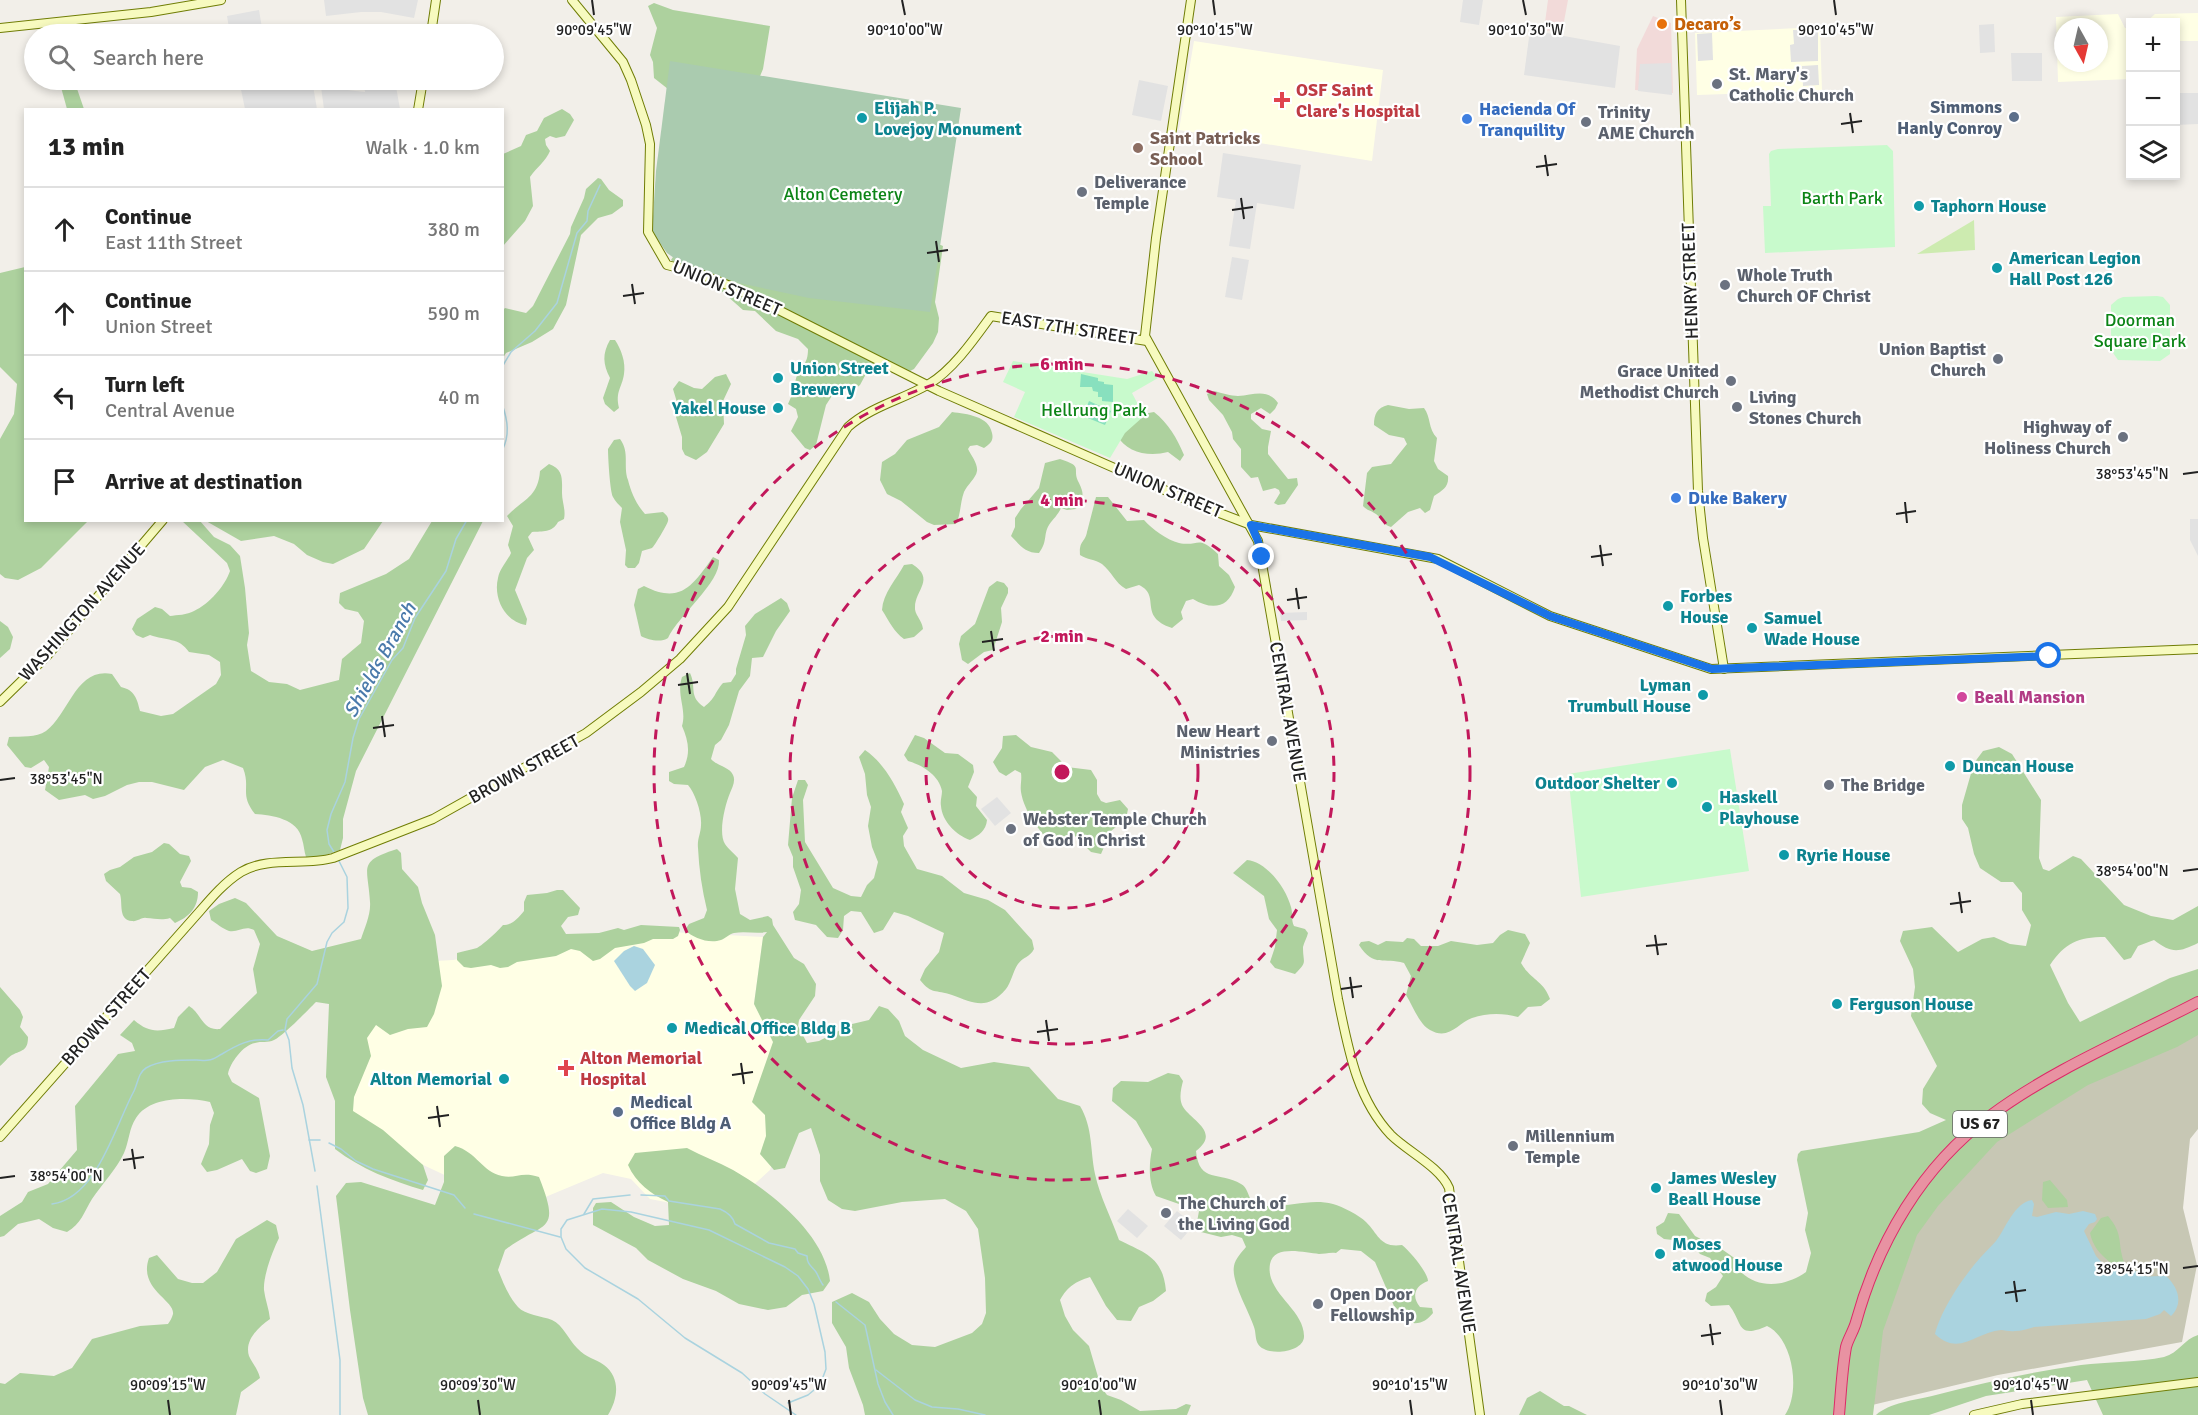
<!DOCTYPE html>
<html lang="en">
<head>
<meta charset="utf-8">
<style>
  body { margin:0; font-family:Signika,sans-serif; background:#f2f2f2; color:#222 }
  .controls { position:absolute; right:18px; top:18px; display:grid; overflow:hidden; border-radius:0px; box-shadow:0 3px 9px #0003 }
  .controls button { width:54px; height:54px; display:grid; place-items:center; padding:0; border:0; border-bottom:2px solid #e0e0e0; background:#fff; color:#222; font:30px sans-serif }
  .compass { position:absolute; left:2054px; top:18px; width:54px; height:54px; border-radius:50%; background:#fff; box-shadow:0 3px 9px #0003; rotate:172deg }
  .stop { position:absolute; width:18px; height:18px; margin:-14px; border:4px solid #1a73e8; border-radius:50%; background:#fff }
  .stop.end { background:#1a73e8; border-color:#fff; box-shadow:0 2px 6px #0008 }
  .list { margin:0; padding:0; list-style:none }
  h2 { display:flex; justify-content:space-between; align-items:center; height:78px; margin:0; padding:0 24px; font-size:26px }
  h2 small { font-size:20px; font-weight:400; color:#767676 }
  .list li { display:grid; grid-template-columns:39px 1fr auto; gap:18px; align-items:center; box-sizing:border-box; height:84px; padding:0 24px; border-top:2px solid #e0e0e0 }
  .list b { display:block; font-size:22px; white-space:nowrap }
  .list p { margin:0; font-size:20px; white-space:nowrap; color:#767676 }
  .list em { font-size:20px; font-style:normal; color:#767676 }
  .icon { flex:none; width:33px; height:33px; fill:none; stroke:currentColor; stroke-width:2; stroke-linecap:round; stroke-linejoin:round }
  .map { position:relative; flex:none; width:2198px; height:1415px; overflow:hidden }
  .search { position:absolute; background:#fff; box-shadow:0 3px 9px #0003; left:24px; top:24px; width:480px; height:66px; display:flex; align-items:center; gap:15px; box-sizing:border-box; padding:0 21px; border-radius:33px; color:#767676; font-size:22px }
  .panel { position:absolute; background:#fff; box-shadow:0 3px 9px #0003; left:24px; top:108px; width:480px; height:414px; border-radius:0px }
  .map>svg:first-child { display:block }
</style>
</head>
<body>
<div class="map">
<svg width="2198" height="1415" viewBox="0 0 2198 1415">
  <rect width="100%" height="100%" fill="#f2efe9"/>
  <g fill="#f2dad9">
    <path d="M 1548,0 L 1568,0 L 1562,32 L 1544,30 Z"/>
    <path d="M 1653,16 L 1671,23 L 1673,93 L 1635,90 L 1637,49 Z"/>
  </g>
  <g fill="#ffffe5" fill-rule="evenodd">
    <path d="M 2198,13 L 2198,41 L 2176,41 L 2176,22 L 2146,22 L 2155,14 Z"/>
    <path d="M 2118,14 L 2125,28 L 2130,28 L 2130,79 L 2058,82 L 2056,17 ZM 2063,27 L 2099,27 L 2099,63 L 2063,63 Z"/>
    <path d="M 1820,27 L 1822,91 L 1697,95 L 1695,33 Z"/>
    <path d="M 1194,41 L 1383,70 L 1372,161 L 1179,130 Z"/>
    <path d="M 652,931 L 763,937 L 754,1003 L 778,1017 L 782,1136 L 770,1170 L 723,1213 L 650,1199 L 631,1179 L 603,1173 L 543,1198 L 470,1187 L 351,1131 L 349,1063 L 384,982 L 435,961 L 453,960 L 576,938 Z"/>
  </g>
  <path fill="#c7c7b4" d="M 2198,1023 L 2198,1129 L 2190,1139 L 2183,1208 L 2197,1265 L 2182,1342 L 1998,1375 L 1868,1406 L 1878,1328 L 1918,1224 L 1989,1138 Z"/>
  <path fill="#cdebb0" d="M 1974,220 L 1975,250 L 1917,254 Z"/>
  <g fill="#add19e">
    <path d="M 654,3 L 673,10 L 770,26 L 763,69 L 758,81 L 682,100 L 654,78 L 653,62 L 650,55 L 657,28 L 648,6 Z"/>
    <path d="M 59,80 L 74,80 L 84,109 L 67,109 Z"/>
    <path d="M 562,109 L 570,114 L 574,120 L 565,136 L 556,138 L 550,136 L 545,139 L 546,145 L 550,151 C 546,161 536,168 530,177 L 533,206 L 525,221 L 503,246 L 503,154 L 521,146 L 526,135 L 537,131 L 544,118 Z"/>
    <path d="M 598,178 L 601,179 L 609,190 L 623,200 L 623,206 L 612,214 L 598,218 L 581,235 L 566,305 L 553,329 L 532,342 L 506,353 L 503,358 L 503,310 L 505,308 L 526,313 L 533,306 L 570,234 L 571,227 L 584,198 L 586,189 Z"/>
    <path d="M 927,239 L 943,246 L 935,302 L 939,318 L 938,332 L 933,343 L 914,369 L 910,371 L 880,357 L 874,368 L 867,372 L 860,385 L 855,389 L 837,388 L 826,405 L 816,445 L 810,450 L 805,448 L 791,431 L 798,417 L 796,409 L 788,404 C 793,394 794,385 797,375 C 801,364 808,366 808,349 L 798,339 L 776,331 L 755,311 L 743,310 L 718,288 L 685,273 L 671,260 L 673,257 Z"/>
    <path d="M 25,267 L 26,520 L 88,521 L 41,568 L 18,580 L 5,578 L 0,574 L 0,439 L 14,414 L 17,384 L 0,367 L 0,273 Z"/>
    <path d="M 610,340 L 615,340 C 621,349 626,362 624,374 C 622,388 615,391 619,408 L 614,412 L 605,404 L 603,398 L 610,378 C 603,364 602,354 610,340 Z"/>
    <path d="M 726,374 L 731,384 L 723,401 L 724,424 L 707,452 L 696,460 L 685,455 L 682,449 L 682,437 L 676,417 L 679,409 L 673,389 L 679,381 L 694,388 L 702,389 L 715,377 Z"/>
    <path d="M 1214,391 C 1222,393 1231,396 1238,396 C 1254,395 1267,388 1278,403 L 1275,409 L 1270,414 L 1261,408 L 1251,414 L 1251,419 L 1262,429 L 1271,431 L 1268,447 L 1268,454 L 1288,479 L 1297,478 L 1298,485 L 1285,504 L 1278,505 L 1274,503 L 1280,493 L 1279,490 L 1275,488 L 1263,491 L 1258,477 L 1251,478 L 1241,467 L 1241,449 L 1233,439 L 1232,432 L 1223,415 L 1209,400 L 1207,394 Z"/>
    <path d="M 1388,405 L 1409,409 L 1424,408 C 1431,417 1428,429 1437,438 L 1434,461 L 1438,469 L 1448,476 C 1449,487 1443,490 1434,496 L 1430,510 L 1425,513 L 1420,508 L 1408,512 L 1391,527 C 1383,525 1382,518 1376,514 C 1370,510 1368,511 1363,506 L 1367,473 L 1372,467 L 1391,464 L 1407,444 L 1404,438 L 1389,435 L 1374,425 C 1374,414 1377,408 1388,405 Z"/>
    <path d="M 952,412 C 967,414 989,416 992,433 C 994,441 990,444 984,448 L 977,445 L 970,446 L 968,449 C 971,455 978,464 977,471 C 976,478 967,485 964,492 C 960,503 961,514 956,524 L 934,525 L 927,522 L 901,501 L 887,494 L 880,480 L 882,462 L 895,454 L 907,440 L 939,427 Z"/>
    <path d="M 1154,412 C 1168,423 1177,438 1184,455 L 1180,461 L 1168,452 C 1149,457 1126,453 1117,435 L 1132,416 Z"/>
    <path d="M 620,439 C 630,452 623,466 628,480 C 631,492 636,504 645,514 L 663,512 C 666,515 669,517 668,521 C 668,523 654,547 652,548 C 649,549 645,550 642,551 L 639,563 L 635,568 L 628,568 L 625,565 L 626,550 L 620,522 L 622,508 C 619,505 615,501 613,497 C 610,492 608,457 608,449 L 614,440 Z"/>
    <path d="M 1060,459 C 1085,467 1071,468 1079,483 C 1085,496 1083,496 1076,509 L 1067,510 L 1061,508 C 1058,515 1053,519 1049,525 C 1043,535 1048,541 1039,553 C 1025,553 1020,545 1011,536 L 1015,527 L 1015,518 L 1021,509 L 1039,488 L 1045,463 Z"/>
    <path d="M 549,464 C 564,469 562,480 562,493 C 562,502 566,510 564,519 L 558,522 C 552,533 543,531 532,532 L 528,537 L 534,550 L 527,558 L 515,590 L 527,619 L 526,625 C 505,622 493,598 498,578 C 500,568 507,562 511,553 L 508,545 L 513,526 L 507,516 C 523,499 538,498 540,471 Z"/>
    <path d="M 1096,497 L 1108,497 L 1127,521 L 1144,520 C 1152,529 1167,540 1179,543 C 1200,547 1197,534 1218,554 L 1219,566 L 1229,575 L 1235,587 C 1228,609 1211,610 1193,599 L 1186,601 L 1181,612 L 1183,619 L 1172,628 C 1137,616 1162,596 1139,585 L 1126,589 C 1115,583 1112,572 1102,564 C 1095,559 1087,560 1080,555 C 1079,540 1085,543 1087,532 C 1090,520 1093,509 1096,497 Z"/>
    <path d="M 182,521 L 200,521 L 214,537 L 230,545 L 240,556 L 245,588 L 249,633 L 247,645 L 251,671 L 269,682 L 287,684 L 300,690 L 339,680 L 342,659 L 361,643 L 364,621 L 358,612 L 345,609 L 339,603 L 340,593 L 386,574 L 409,559 L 432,521 L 483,521 L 356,771 L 343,819 L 343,838 L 340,850 L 323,856 L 306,857 C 304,851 304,845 302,839 C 298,819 272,815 255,814 C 239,794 251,788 243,768 L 223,760 L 205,767 L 184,790 L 152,782 L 139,782 L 127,785 L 105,796 L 93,799 L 85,795 L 59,800 L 45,790 L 49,767 L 44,760 L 31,768 L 25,767 L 7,745 L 9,737 C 21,736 36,738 46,731 C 69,714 76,667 112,674 L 121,687 C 135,690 137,699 140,711 L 161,716 L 173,714 L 216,684 L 221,675 L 220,662 L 209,655 L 189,652 C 179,637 166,641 150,635 L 143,638 L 136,635 L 132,629 L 137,619 L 155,607 L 162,609 L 170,616 C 177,615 187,615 194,611 C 209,604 225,586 230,571 L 227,563 Z"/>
    <path d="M 206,521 L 383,521 L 364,549 L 333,564 L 323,562 L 307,555 L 294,544 L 274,536 L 241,541 Z"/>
    <path d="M 713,557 L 719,560 C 721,582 678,616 668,638 C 661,643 648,640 641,636 L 634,605 L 638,589 L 644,586 C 681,605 693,585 713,557 Z"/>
    <path d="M 912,564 C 936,579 915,590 915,607 C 914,614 922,620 923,629 L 914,637 L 904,639 C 894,632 889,621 882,610 C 883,593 896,580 904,565 Z"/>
    <path d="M 997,581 L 1004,583 L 1008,588 L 1008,593 L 1001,608 L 1002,622 L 993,650 L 984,652 L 968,664 L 962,660 L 959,644 L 961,636 L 975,624 L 989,587 Z"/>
    <path d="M 781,598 L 787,603 L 790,611 L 776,631 L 763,657 L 752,658 L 750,676 L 739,691 L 729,725 L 721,740 L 715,745 L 711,759 C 717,766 730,767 733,775 C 736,781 732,788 730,793 C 725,805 718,833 725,844 C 728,849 734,853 738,858 L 735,889 L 740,914 L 750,920 L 768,916 L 772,919 L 773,925 L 794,958 L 804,964 L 816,984 L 815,996 L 799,1020 L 798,1026 L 807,1043 L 819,1041 L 852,1024 L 869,1020 L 879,1006 L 888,1009 L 899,1021 L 905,1036 L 923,1050 L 961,1068 L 994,1062 L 1029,1067 L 1058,1099 L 1080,1106 C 1093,1128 1090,1149 1095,1174 C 1100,1197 1111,1217 1119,1240 C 1145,1253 1163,1257 1166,1291 L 1153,1301 L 1139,1307 L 1131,1321 L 1117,1320 L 1106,1306 L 1090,1277 C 1075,1282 1068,1286 1060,1300 L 1065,1316 L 1073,1330 L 1089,1346 L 1101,1387 L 1107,1395 L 1121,1400 L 1140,1411 L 1176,1409 L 1186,1404 L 1191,1405 L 1187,1415 L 865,1415 L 863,1405 L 849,1368 L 846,1347 L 832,1323 L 832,1302 L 852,1293 L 869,1302 L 880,1319 L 894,1334 L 912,1345 L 935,1347 L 972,1333 L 982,1324 L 986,1313 L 985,1278 L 978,1229 L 966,1211 L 945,1199 L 902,1202 L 855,1211 L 842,1209 L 828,1200 L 820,1181 L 820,1155 L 811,1128 L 799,1133 L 785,1168 L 774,1170 L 760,1154 L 766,1136 L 765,1115 L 752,1102 L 773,1042 L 754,1004 L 763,937 L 767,932 C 756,934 745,931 734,933 C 729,934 726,938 721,940 C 709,944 693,938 685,930 L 689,924 L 704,918 L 707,910 C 702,890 699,869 698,848 C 697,839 701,833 701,825 C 702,813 695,793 688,785 L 674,784 L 669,781 L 669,772 L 684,767 C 691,752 688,740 682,726 C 687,709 676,695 682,677 L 690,673 C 697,688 688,696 704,707 C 716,698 714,693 723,683 L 731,682 L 736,674 L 736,669 L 746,635 L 745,626 L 755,614 Z"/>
    <path d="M 0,621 L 8,627 L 13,637 L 10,649 L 0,658 Z"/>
    <path d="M 915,735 L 924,738 L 945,753 L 958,754 L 973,765 L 974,772 L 968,787 L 977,797 L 976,806 L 987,820 C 986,831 979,835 970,840 C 956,835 942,821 941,806 C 940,801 942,796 942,791 C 939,775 922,765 908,761 L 904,755 Z"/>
    <path d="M 1016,735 L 1031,747 L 1052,752 L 1067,767 L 1091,770 L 1097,780 L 1097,794 L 1101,801 L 1106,803 L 1120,800 L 1128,809 L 1126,819 L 1111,831 L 1101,854 L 1091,852 L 1073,834 L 1061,844 L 1053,845 C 1039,831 1024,811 1021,792 C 1020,785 1022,780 1021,773 L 1015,770 L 1006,776 L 999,772 L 993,762 L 1002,748 L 1003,736 Z"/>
    <path d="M 1999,747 L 2012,754 L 2041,800 L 2039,858 L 2043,869 L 2049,871 L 2073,856 L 2081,859 L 2124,905 L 2151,916 L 2173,920 L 2198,906 L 2198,943 C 2178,953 2171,953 2154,940 L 2138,946 L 2131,958 L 2124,960 L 2105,937 C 2078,937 2065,943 2050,965 L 2068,1003 L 2080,1022 L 2170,978 L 2198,969 L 2198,1035 L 2177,1047 L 2088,1085 L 1997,1142 L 1938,1206 L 1917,1235 L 1883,1331 L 1873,1415 L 1785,1415 C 1801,1392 1793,1338 1767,1326 C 1736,1340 1743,1322 1729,1305 L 1711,1306 L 1705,1301 L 1707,1293 L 1716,1287 L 1723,1276 L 1710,1258 L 1700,1254 L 1692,1245 L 1682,1241 L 1664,1239 L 1657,1234 L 1656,1227 L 1664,1222 L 1668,1213 L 1679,1214 L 1695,1236 L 1723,1250 L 1740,1262 L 1741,1272 C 1760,1290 1786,1286 1806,1272 L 1811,1253 L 1805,1230 L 1808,1213 L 1797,1160 L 1798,1154 L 1801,1151 L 1919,1132 L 1946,1120 L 1930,1113 L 1922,1104 L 1923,1089 L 1937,1066 L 1911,1016 L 1915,987 L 1913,969 L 1900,941 L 1903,931 L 1932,927 L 1958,952 L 1982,939 L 1994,937 L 2010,944 L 2026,946 L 2031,925 L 2022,910 L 2022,893 L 2013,882 L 2001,882 L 1980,868 L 1974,854 L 1968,828 L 1962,819 L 1962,805 L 1974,763 L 1983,751 Z"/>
    <path d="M 865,750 C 883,762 895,784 904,804 L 901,812 L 908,828 L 903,836 L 904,846 L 917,869 L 942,876 L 964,893 L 988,900 L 1005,910 L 1032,940 L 1034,949 C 1030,957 1023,957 1018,964 C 1013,971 1011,983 1006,989 C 987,1011 974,1003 952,995 C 935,989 932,995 920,980 L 925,969 L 939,952 L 944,933 L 908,916 L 894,912 L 883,930 L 874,933 L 861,912 L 851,911 L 844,916 L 843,930 L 838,938 L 827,937 L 816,925 L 795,920 L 793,912 L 799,904 L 801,890 L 793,867 L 793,857 L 788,845 L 792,798 L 798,780 L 805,780 L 808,785 L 803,800 L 805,842 L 833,888 L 851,896 L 861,897 L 867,885 L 874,878 L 878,862 L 872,847 L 868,826 L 871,807 L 867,795 L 865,774 L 859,757 Z"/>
    <path d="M 164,843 L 169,844 L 180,854 L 189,856 L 191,861 L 180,882 L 182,887 L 191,888 L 198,892 C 198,908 189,917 175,923 L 170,918 C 160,921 155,918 146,918 C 142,917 137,922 132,921 C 118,920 123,904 120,894 L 106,881 L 104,874 L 110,870 L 120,867 L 134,857 L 152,852 Z"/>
    <path d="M 397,849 L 401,853 L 402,869 L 418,887 L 422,903 L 435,935 L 442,986 L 434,1014 L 427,1027 L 408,1029 L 390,1035 L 376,1025 L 367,1038 L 371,1056 L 354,1097 L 353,1111 L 383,1130 L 423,1165 L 428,1180 L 423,1190 C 392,1181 361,1169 335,1149 L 335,1101 L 326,1077 L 329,1004 L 316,1002 C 308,1010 283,1036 274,1040 C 268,1043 261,1041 255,1043 C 243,1045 230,1063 228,1074 L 232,1082 L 259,1098 L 270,1156 L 267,1169 L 256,1173 L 250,1171 L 242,1159 L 217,1170 L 207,1172 L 201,1164 L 209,1144 L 210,1125 L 214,1113 L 210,1102 C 188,1097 150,1096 136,1118 C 129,1128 129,1142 124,1153 C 116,1170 102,1184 92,1199 C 84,1212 81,1224 67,1232 L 53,1228 L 39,1219 L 18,1224 L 4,1236 L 0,1237 L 0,1216 L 22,1202 L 28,1192 L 48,1184 L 77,1150 L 75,1106 L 118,1054 L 135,1051 L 132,1043 L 120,1035 L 134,1020 C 148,1032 156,1032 174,1028 L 178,1017 L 189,1006 C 202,1014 202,1031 220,1029 L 257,993 L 253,969 L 260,944 L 254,930 C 244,925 238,933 229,931 C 223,929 216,923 211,920 L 209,911 L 219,904 L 235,898 L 246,903 L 277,936 L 312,951 L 361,939 C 365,927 371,914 370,902 C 368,866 357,862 397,849 Z"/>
    <path d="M 1247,860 C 1267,862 1286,888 1291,907 C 1293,914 1291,920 1294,926 L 1305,929 L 1308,933 C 1307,938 1304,942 1303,947 C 1303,964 1308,961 1295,974 L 1275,968 L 1270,962 L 1275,947 L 1277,930 L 1269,919 L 1264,896 L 1233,873 Z"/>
    <path d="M 557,890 L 563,890 L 580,908 L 578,915 L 568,917 L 561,926 L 566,934 L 599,933 L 618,928 L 624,930 L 641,925 L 679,927 L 680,930 L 678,936 L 673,939 L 653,939 L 644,943 L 615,948 L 600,959 L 593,961 L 580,951 L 571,949 L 556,956 L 517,962 L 508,967 L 500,968 L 491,965 L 471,968 L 464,967 L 457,960 L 457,953 C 463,951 471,950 477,948 C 483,945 499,930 503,925 C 513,925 518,918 524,911 L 524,902 L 527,895 L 547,893 Z"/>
    <path d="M 1508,930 L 1525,934 L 1530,943 L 1521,963 C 1530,979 1544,981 1550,999 L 1541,1006 L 1528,1007 L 1518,1017 C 1503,1013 1487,1013 1472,1018 C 1458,1023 1449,1041 1430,1030 C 1419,1024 1413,1006 1406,995 L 1411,976 L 1404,963 C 1384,957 1374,968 1359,945 L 1361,942 L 1369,941 L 1378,945 L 1386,941 L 1403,942 L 1407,938 L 1414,939 L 1421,946 L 1438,946 L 1451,941 L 1477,945 L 1493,943 L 1500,935 Z"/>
    <path d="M 0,987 L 20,1010 L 23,1017 L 20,1027 L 28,1037 C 28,1051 22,1050 12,1055 C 8,1057 4,1063 0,1066 Z"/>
    <path d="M 1168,1073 L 1179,1075 L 1183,1081 C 1181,1089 1179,1097 1182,1105 C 1189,1120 1222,1131 1196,1151 C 1199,1184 1220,1171 1241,1184 C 1247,1187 1248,1195 1251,1200 C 1256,1202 1262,1206 1268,1206 C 1291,1207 1311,1198 1333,1204 C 1343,1207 1359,1215 1366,1222 C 1379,1235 1380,1248 1402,1245 C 1410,1251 1428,1273 1428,1281 C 1415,1286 1411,1296 1420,1307 L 1432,1308 L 1433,1313 C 1427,1320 1422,1324 1412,1323 L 1394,1306 L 1375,1262 L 1361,1251 L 1341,1249 L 1336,1253 C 1330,1252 1324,1254 1319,1254 C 1305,1253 1274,1244 1270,1264 C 1265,1293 1305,1309 1304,1337 C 1303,1353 1266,1357 1258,1344 C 1255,1339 1256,1332 1254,1327 C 1249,1311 1231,1282 1234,1266 C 1235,1259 1242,1252 1246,1247 L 1242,1238 L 1232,1235 L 1221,1237 L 1201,1232 L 1197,1222 L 1199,1211 L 1156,1196 C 1148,1182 1149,1164 1152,1149 L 1136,1121 L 1112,1101 L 1113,1088 L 1121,1081 L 1148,1082 Z"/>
    <path d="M 455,1146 C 477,1152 482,1172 502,1176 C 516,1179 521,1171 539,1177 C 562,1235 544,1220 505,1250 L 498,1270 C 503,1282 508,1296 518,1307 C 525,1315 542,1316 552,1320 C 563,1325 569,1340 577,1348 C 587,1359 595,1358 604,1365 C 621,1378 618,1399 608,1415 L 368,1415 L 363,1398 L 350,1310 L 336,1196 L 346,1183 L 361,1182 L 435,1205 L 444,1182 L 444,1156 Z"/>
    <path d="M 687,1148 C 702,1156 718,1162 733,1170 C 772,1192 825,1235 830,1281 L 823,1291 L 802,1295 L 786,1307 L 768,1310 L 739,1304 L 716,1291 L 683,1279 L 648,1260 L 636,1248 L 593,1225 L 593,1208 L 596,1203 L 611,1202 L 634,1217 L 655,1226 L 669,1225 L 668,1202 C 651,1194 636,1183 628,1165 L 635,1153 Z"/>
    <path d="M 2050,1180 L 2067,1200 L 2068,1207 L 2048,1208 L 2042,1200 L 2043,1182 Z"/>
    <path d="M 2108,1216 C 2124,1235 2117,1242 2124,1262 L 2111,1263 C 2100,1254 2093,1247 2090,1233 L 2101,1218 Z"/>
    <path d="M 267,1220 L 276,1225 L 279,1238 C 273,1250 263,1276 264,1290 C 265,1299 269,1309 270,1319 C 259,1327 244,1340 249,1356 C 252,1363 258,1369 260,1378 L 241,1392 L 236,1415 L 0,1415 L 0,1383 L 5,1384 L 20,1373 L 54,1376 L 72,1368 L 92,1339 L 140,1326 L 168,1324 C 170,1321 172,1318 173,1314 C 175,1300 138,1289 149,1258 L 157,1255 L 178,1279 L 192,1283 L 203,1283 L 217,1272 L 236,1239 Z"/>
    <path d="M 2198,1335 L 2198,1415 L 2103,1415 L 2087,1380 L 1986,1396 L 1929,1415 L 1876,1415 C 1889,1403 1915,1400 1932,1396 C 1982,1383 2030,1372 2081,1365 C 2106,1362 2140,1362 2164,1357 C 2179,1353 2184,1339 2198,1335 Z"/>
    <path d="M 1540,1391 L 1564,1406 L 1569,1406 L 1587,1415 L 1519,1415 L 1527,1398 Z"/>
  </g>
  <path fill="#aacbaf" d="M 670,61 L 961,108 L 930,312 L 809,298 L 739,283 L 681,263 L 667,253 L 652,232 L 656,171 Z"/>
  <g fill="#c8facc">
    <path d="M 1887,145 L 1893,151 L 1895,247 L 1765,253 L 1763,206 L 1771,206 L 1769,154 L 1771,151 L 1778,149 Z"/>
    <path d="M 2157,296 L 2163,297 L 2170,305 L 2170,354 L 2160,361 L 2118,360 L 2111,350 L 2111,305 L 2118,299 L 2123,297 Z"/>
    <path d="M 1013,361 L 1127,379 L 1152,371 L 1158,378 L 1132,393 L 1144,416 L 1125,433 L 1110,458 L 1014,417 L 1025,392 L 1003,382 Z"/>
    <path d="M 1730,749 L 1749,871 L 1581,897 L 1568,774 Z"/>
  </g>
  <g fill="#88e0be">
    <path d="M 1081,374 L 1098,378 L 1098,381 L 1104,382 L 1104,384 L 1113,385 L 1113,402 L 1102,401 L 1102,397 L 1098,397 L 1098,392 L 1093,391 L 1092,387 L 1080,387 Z"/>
    <path d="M 1089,401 L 1111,411 L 1105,425 L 1083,416 Z"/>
  </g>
  <g fill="#e2e2e2">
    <path d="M 324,0 L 418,0 L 414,18 L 381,12 L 361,12 L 326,16 Z"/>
    <path d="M 1463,0 L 1483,0 L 1479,25 L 1460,22 Z"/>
    <path d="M 259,10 L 263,34 L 230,34 L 227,16 Z"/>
    <path d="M 1994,24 L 1995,52 L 1980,53 L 1979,25 Z"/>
    <path d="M 1530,30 L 1620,46 L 1615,88 L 1524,75 Z"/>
    <path d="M 1793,30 L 1818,30 L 1818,61 L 1791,62 L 1790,45 L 1794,44 Z"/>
    <path d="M 1712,33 L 1713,60 L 1698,61 L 1697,34 Z"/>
    <path d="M 2011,53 L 2042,53 L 2042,81 L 2012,81 Z"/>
    <path d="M 1671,63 L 1672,95 L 1638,91 L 1640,64 Z"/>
    <path d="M 1818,65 L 1819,85 L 1803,86 L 1802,66 Z"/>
    <path d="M 239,80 L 312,80 L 317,109 L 245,109 Z"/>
    <path d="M 1139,80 L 1168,86 L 1161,121 L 1132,115 Z"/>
    <path d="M 395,81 L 400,109 L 324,109 L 321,87 L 365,92 L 364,86 Z"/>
    <path d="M 2176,93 L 2198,93 L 2198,124 L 2176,125 Z"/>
    <path d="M 1223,153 L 1301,165 L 1294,209 L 1257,203 L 1250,249 L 1229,246 L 1236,200 L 1217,197 Z"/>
    <path d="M 1232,257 L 1249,260 L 1242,300 L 1225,297 Z"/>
    <path d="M 2190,519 L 2198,519 L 2198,556 L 2190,540 Z"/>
    <path d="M 1307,612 L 1307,620 L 1281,621 L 1280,613 Z"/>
    <path d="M 997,797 L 1011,813 L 995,826 L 981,809 Z"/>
    <path d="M 1128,1209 L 1148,1226 L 1137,1238 L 1117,1221 Z"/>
    <path d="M 1177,1211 L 1194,1225 L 1181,1240 L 1164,1226 Z"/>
  </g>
  <g fill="#aad3df">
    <path d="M 634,946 L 643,949 L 655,965 L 647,983 L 635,991 L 630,986 L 614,961 L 624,951 Z"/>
    <path d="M 2032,1200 L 2034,1204 L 2032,1216 L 2037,1217 L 2056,1212 L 2069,1214 L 2083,1211 L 2095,1214 L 2097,1219 L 2095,1222 L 2089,1224 L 2084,1231 L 2096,1256 L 2103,1264 L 2122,1268 L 2129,1264 C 2141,1280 2147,1276 2166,1276 C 2178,1287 2184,1303 2171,1316 L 2164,1310 L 2160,1314 L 2146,1319 L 2034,1327 C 2028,1329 2021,1331 2015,1331 C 2010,1332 2005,1330 2001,1330 C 1976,1332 1959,1357 1935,1334 C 1941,1310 1963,1277 1980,1258 C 1985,1252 1991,1247 1996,1241 C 2006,1228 2014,1203 2032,1200 Z"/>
  </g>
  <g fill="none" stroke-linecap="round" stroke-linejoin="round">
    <g stroke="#aad3df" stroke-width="1.5">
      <path d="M 502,367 L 511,352 L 535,331 L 557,303 L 577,233 L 587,221 L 588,211 L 600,185"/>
      <path d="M 502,404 C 508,421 510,435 502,451"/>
      <path d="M 334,852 L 329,844 L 327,830 L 331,814 L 345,782 L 353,738 L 359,719 L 392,660 L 403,648 L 415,618 L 446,571 L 456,539 L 467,520"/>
      <path d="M 309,1140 L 320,1140"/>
      <path d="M 329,1143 L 341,1149 L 356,1161 L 373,1169 L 454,1195 L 465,1208"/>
      <path d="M 315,1171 L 303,1105 L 292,1068 L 289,1040 L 285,1030 L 287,1019 L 317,984 L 327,942 L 332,933 L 344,922 L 348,908 L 347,877 L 339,861"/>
      <path d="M 317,1186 L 340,1360 L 340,1415"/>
      <path d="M 641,1195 L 665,1196 L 669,1201 L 720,1209 C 727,1212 733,1217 735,1224 L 769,1243 L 795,1249 L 798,1253 L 807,1256 C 807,1265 812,1266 816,1272 C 818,1275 820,1281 823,1285"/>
      <path d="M 52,1204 C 97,1198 115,1126 134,1091 C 138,1083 138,1073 146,1068 C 159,1060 181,1060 196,1060 C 200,1060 205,1061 209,1060 C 213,1060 218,1056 222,1054 C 237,1045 250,1038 268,1040 L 278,1031 L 283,1030"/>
      <path d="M 474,1214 L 560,1237"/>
      <path d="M 584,1214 L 593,1199 L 630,1195"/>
      <path d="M 836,1302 L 865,1325 L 878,1384 L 885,1402 L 893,1415"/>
      <path d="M 876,1370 L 915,1400 L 932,1407 L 958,1409 L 985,1415"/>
      <path d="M 788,1403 L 808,1395 L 820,1385 L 826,1369 L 825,1352 L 814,1304 L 808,1289 L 798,1276 L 785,1267 L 709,1230 L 631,1212 L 602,1209 L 567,1220 L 561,1229 L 561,1237 L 566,1249 L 585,1268 L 638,1299 L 685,1338 L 742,1373 L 765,1394 L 796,1415"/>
    </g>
    <defs>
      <g id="secondary">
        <path d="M 572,0 L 623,62 L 631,80 L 646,125 L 650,144 L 648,232 L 667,265 L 695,272 L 735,288 L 939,391 L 1201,506 L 1251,525 L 1438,559 L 1550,616 L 1711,669 L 2198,649"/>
        <path d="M 1191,0 L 1156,238 L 1145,336 L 1258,541 L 1338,999 C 1348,1047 1356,1098 1391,1135 C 1407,1151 1440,1167 1449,1188 L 1480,1415"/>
        <path d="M 1681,0 L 1698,491 L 1703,538 L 1724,669"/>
        <path d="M 0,28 L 151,12 L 221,0"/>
        <path d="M 431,34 L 436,0"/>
        <path d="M 418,110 L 423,80"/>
        <path d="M 0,702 L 47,656 L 163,520"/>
        <path d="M 0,1137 L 200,911 C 212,897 225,882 241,872 C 268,856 304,866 333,858 L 433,819 L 586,733 L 641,692 L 680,659 L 728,607 L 848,427 C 872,406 902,400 929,384 C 953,370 975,338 991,316 L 1147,341"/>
        <path d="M 1974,1415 L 2022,1404 L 2198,1382"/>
      </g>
      <path id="highway" d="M 1839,1415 C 1841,1393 1842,1369 1846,1347 C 1848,1339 1854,1330 1856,1322 C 1878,1242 1922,1166 1990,1116 C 2053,1069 2129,1038 2198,1002"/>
    </defs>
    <use href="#secondary" stroke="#707d05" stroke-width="10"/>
    <use href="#highway" stroke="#dc2a67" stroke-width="12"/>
    <use href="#secondary" stroke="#f7fabf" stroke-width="8"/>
    <use href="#highway" stroke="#e892a2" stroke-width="10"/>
  </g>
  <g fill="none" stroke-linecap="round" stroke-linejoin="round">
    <path stroke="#1a73e8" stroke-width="8" d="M 1262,557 L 1258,541 L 1251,525 L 1430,557 L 1550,616 L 1712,669 L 2049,656"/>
  </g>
  <path fill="none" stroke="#222" stroke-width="2" d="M 592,0 L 594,15M 902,0 L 905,15M 1213,0 L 1215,15M 1523,0 L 1526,15M 1834,0 L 1836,15M 1850,113 L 1853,133M 1841,124 L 1862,121M 1545,155 L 1548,176M 1536,167 L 1557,164M 1241,198 L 1244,219M 1232,210 L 1253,207M 936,241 L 939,262M 927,253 L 948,250M 632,284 L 635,304M 623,296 L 644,293M 2183,474 L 2198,472M 1905,502 L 1907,523M 1896,514 L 1916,511M 1600,545 L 1603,566M 1591,557 L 1612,554M 1296,588 L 1299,609M 1287,600 L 1307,597M 991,631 L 994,651M 982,642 L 1003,639M 687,673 L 690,694M 678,685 L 698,682M 382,716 L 385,737M 373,728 L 394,725M 0,780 L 15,778M 2183,871 L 2198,869M 1959,892 L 1962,913M 1950,904 L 1971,901M 1655,935 L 1658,955M 1646,946 L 1667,944M 1350,977 L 1353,998M 1341,989 L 1362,986M 1046,1020 L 1049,1041M 1037,1032 L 1058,1029M 741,1063 L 744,1084M 732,1075 L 753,1072M 437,1106 L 440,1127M 428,1118 L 449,1115M 132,1149 L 135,1169M 123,1160 L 144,1157M 0,1178 L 15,1176M 2183,1268 L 2198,1266M 2014,1281 L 2017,1302M 2005,1293 L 2026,1290M 1710,1324 L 1713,1345M 1701,1336 L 1721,1333M 168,1400 L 170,1415M 478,1400 L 480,1415M 789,1400 L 791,1415M 1099,1400 L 1101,1415M 1410,1400 L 1412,1415M 1720,1400 L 1722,1415M 2031,1400 L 2033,1415"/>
  <g fill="none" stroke="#c2185b" stroke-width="3" stroke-dasharray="10 8">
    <circle cx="1062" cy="772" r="136"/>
    <circle cx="1062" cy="772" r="272"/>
    <circle cx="1062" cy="772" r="408"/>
  </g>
  <circle fill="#e8710a" stroke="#fff" stroke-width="2" cx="1662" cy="24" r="6"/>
  <g fill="#6b7280" stroke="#fff" stroke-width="2">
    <circle cx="1717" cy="84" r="6"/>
    <circle cx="1586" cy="122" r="6"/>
    <circle cx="1082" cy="192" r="6"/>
    <circle cx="1725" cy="285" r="6"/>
    <circle cx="1998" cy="359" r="6"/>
    <circle cx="1731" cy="381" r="6"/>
    <circle cx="1737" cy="407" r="6"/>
    <circle cx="2123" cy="437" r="6"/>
    <circle cx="1272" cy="741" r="6"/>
    <circle cx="1829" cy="785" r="6"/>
    <circle cx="1011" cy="829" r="6"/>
    <circle cx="1513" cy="1146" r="6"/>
    <circle cx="1166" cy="1213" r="6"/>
    <circle cx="1318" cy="1304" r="6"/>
  </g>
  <g fill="#e0444e" stroke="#fff" stroke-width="2">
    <path d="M1279 91h6v6h6v6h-6v6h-6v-6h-6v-6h6z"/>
    <path d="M563 1059h6v6h6v6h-6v6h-6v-6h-6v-6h6z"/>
  </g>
  <g fill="#5c6f8a" stroke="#fff" stroke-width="2">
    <circle cx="2014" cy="117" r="6"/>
    <circle cx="618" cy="1112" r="6"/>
  </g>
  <g fill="#0f9aa8" stroke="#fff" stroke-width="2">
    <circle cx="862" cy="118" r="6"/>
    <circle cx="1919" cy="206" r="6"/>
    <circle cx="1997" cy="268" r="6"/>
    <circle cx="778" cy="378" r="6"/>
    <circle cx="778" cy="408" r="6"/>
    <circle cx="1668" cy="606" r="6"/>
    <circle cx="1752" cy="628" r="6"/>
    <circle cx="1703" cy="695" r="6"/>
    <circle cx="1950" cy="766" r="6"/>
    <circle cx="1672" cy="783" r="6"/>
    <circle cx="1707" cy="807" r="6"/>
    <circle cx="1784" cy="855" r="6"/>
    <circle cx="1837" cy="1004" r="6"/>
    <circle cx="672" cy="1028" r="6"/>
    <circle cx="504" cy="1079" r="6"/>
    <circle cx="1656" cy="1188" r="6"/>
    <circle cx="1660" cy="1254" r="6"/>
  </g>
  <g fill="#3f7fe0" stroke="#fff" stroke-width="2">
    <circle cx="1467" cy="119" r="6"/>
    <circle cx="1676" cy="498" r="6"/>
  </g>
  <circle fill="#8d6e63" stroke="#fff" stroke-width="2" cx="1138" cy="148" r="6"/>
  <circle fill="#d1479c" stroke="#fff" stroke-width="2" cx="1962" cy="697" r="6"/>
  <g text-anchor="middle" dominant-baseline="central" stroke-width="4.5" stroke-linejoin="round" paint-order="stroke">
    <rect fill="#fff" stroke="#646464" stroke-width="1.5" x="1953" y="1111" width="54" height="26" rx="4.5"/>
    <g font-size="16" font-weight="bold" fill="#222">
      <text x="1980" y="1124">US 67</text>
    </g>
    <g font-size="18" font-weight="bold" fill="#c56008" stroke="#fff" text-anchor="start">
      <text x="1674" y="24">Decaro’s</text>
    </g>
    <g font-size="18" font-weight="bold" fill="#5b616d" stroke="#fff" text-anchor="start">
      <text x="1729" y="74">St. Mary's<tspan x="1729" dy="21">Catholic Church</tspan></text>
      <text x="1598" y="112">Trinity<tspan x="1598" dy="21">AME Church</tspan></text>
      <text x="1094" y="182">Deliverance<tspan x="1094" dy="21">Temple</tspan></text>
      <text x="1737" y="275">Whole Truth<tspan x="1737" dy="21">Church OF Christ</tspan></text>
      <text x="1986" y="349" text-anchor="end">Union Baptist<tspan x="1986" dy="21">Church</tspan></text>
      <text x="1719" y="371" text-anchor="end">Grace United<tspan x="1719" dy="21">Methodist Church</tspan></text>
      <text x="1749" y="397">Living<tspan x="1749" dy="21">Stones Church</tspan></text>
      <text x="2111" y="427" text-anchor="end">Highway of<tspan x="2111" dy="21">Holiness Church</tspan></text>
      <text x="1260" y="731" text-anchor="end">New Heart<tspan x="1260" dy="21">Ministries</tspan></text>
      <text x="1841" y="785">The Bridge</text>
      <text x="1023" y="819">Webster Temple Church<tspan x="1023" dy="21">of God in Christ</tspan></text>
      <text x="1525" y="1136">Millennium<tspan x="1525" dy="21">Temple</tspan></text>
      <text x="1178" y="1203">The Church of<tspan x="1178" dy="21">the Living God</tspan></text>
      <text x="1330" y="1294">Open Door<tspan x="1330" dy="21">Fellowship</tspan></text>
    </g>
    <g font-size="18" font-weight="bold" fill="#be3a42" stroke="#fff" text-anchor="start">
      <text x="1296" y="90">OSF Saint<tspan x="1296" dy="21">Clare's Hospital</tspan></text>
      <text x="580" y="1058">Alton Memorial<tspan x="580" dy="21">Hospital</tspan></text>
    </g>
    <g font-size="18" font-weight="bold" fill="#4e5e75" stroke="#fff" text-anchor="end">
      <text x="2002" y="107">Simmons<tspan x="2002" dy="21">Hanly Conroy</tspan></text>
      <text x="630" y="1102" text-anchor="start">Medical<tspan x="630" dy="21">Office Bldg A</tspan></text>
    </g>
    <g font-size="18" font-weight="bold" fill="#0d838f" stroke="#fff" text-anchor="start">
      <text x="874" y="108">Elijah P.<tspan x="874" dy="21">Lovejoy Monument</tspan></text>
      <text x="1931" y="206">Taphorn House</text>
      <text x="2009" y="258">American Legion<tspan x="2009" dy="21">Hall Post 126</tspan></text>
      <text x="790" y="368">Union Street<tspan x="790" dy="21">Brewery</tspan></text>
      <text x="766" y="408" text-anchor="end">Yakel House</text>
      <text x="1680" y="596">Forbes<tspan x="1680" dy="21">House</tspan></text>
      <text x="1764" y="618">Samuel<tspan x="1764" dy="21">Wade House</tspan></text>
      <text x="1691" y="685" text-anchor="end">Lyman<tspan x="1691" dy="21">Trumbull House</tspan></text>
      <text x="1962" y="766">Duncan House</text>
      <text x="1660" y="783" text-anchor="end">Outdoor Shelter</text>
      <text x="1719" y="797">Haskell<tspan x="1719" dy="21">Playhouse</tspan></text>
      <text x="1796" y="855">Ryrie House</text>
      <text x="1849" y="1004">Ferguson House</text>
      <text x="684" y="1028">Medical Office Bldg B</text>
      <text x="492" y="1079" text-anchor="end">Alton Memorial</text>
      <text x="1668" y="1178">James Wesley<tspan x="1668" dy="21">Beall House</tspan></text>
      <text x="1672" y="1244">Moses<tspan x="1672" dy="21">atwood House</tspan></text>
    </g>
    <g font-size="18" font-weight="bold" fill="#366cbe" stroke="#fff" text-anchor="start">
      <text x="1479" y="109">Hacienda Of<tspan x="1479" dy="21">Tranquility</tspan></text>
      <text x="1688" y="498">Duke Bakery</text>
    </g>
    <g font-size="18" font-weight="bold" fill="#785e54" stroke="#fff" text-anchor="start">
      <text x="1150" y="138">Saint Patricks<tspan x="1150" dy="21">School</tspan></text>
    </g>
    <g font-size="18" fill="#0c8416" stroke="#fff">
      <text x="843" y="194">Alton Cemetery</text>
      <text x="1842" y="198">Barth Park</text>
      <text x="2140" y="320">Doorman<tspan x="2140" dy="21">Square Park</tspan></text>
      <text x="1094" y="410">Hellrung Park</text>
    </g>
    <g font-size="18" fill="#222" stroke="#fff">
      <text transform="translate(1690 281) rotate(-92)">HENRY STREET</text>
      <text transform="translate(727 288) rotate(23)">UNION STREET</text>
      <text transform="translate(1069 328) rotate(9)">EAST 7TH STREET</text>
      <text transform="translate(1168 490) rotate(23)">UNION STREET</text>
      <text transform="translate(82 612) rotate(-48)">WASHINGTON AVENUE</text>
      <text transform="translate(1288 712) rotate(80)">CENTRAL AVENUE</text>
      <text transform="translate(524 769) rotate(-29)">BROWN STREET</text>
      <text transform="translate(106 1017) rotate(-48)">BROWN STREET</text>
      <text transform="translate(1459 1263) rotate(81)">CENTRAL AVENUE</text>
    </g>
    <g font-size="18" font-weight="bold" fill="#b23c85" stroke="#fff" text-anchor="start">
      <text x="1974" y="697">Beall Mansion</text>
    </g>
    <g font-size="20" font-style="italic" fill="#4a7aab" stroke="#fff">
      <text transform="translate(380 660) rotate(-61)">Shields Branch</text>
    </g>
  </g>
  <g font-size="15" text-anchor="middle" fill="#222" stroke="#fff" stroke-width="4.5" stroke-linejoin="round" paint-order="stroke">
    <text x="594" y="35">90°09'45"W</text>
    <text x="905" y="35">90°10'00"W</text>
    <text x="1215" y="35">90°10'15"W</text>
    <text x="1526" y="35">90°10'30"W</text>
    <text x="1836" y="35">90°10'45"W</text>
    <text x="2132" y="479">38°53'45"N</text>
    <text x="66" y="784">38°53'45"N</text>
    <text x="2132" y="876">38°54'00"N</text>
    <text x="66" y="1181">38°54'00"N</text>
    <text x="2132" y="1274">38°54'15"N</text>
    <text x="168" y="1390">90°09'15"W</text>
    <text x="478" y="1390">90°09'30"W</text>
    <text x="789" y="1390">90°09'45"W</text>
    <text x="1099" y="1390">90°10'00"W</text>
    <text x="1410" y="1390">90°10'15"W</text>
    <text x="1720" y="1390">90°10'30"W</text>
    <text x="2031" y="1390">90°10'45"W</text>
  </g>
  <circle cx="1062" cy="772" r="9" fill="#c2185b" stroke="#fff" stroke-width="3"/>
  <g font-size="18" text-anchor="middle" font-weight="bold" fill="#c2185b" stroke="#fff" stroke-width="4.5" stroke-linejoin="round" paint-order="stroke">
    <text x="1062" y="370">6 min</text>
    <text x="1062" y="506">4 min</text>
    <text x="1062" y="642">2 min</text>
  </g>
</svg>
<div class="controls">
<button>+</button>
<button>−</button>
<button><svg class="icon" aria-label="layers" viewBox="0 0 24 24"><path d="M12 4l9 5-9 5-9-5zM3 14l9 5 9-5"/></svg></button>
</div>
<svg class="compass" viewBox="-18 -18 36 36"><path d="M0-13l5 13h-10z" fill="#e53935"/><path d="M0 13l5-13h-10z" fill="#767676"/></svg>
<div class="stop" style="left:2049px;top:656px"></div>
<div class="stop end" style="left:1262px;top:557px"></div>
<div class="search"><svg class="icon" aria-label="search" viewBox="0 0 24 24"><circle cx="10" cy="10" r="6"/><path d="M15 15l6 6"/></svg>Search here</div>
<section class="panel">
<h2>13 min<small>Walk · 1.0 km</small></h2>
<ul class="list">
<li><svg class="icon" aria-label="ahead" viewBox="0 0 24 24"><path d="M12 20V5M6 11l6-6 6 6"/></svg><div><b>Continue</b><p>East 11th Street</p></div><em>380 m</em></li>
<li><svg class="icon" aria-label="ahead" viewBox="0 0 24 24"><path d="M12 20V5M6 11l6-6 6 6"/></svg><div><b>Continue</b><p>Union Street</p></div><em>590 m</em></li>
<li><svg class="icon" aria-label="left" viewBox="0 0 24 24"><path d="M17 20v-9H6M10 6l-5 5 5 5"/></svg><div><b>Turn left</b><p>Central Avenue</p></div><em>40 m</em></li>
<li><svg class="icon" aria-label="arrive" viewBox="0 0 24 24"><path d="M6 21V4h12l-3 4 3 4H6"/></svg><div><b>Arrive at destination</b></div></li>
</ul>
</section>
</div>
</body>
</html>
